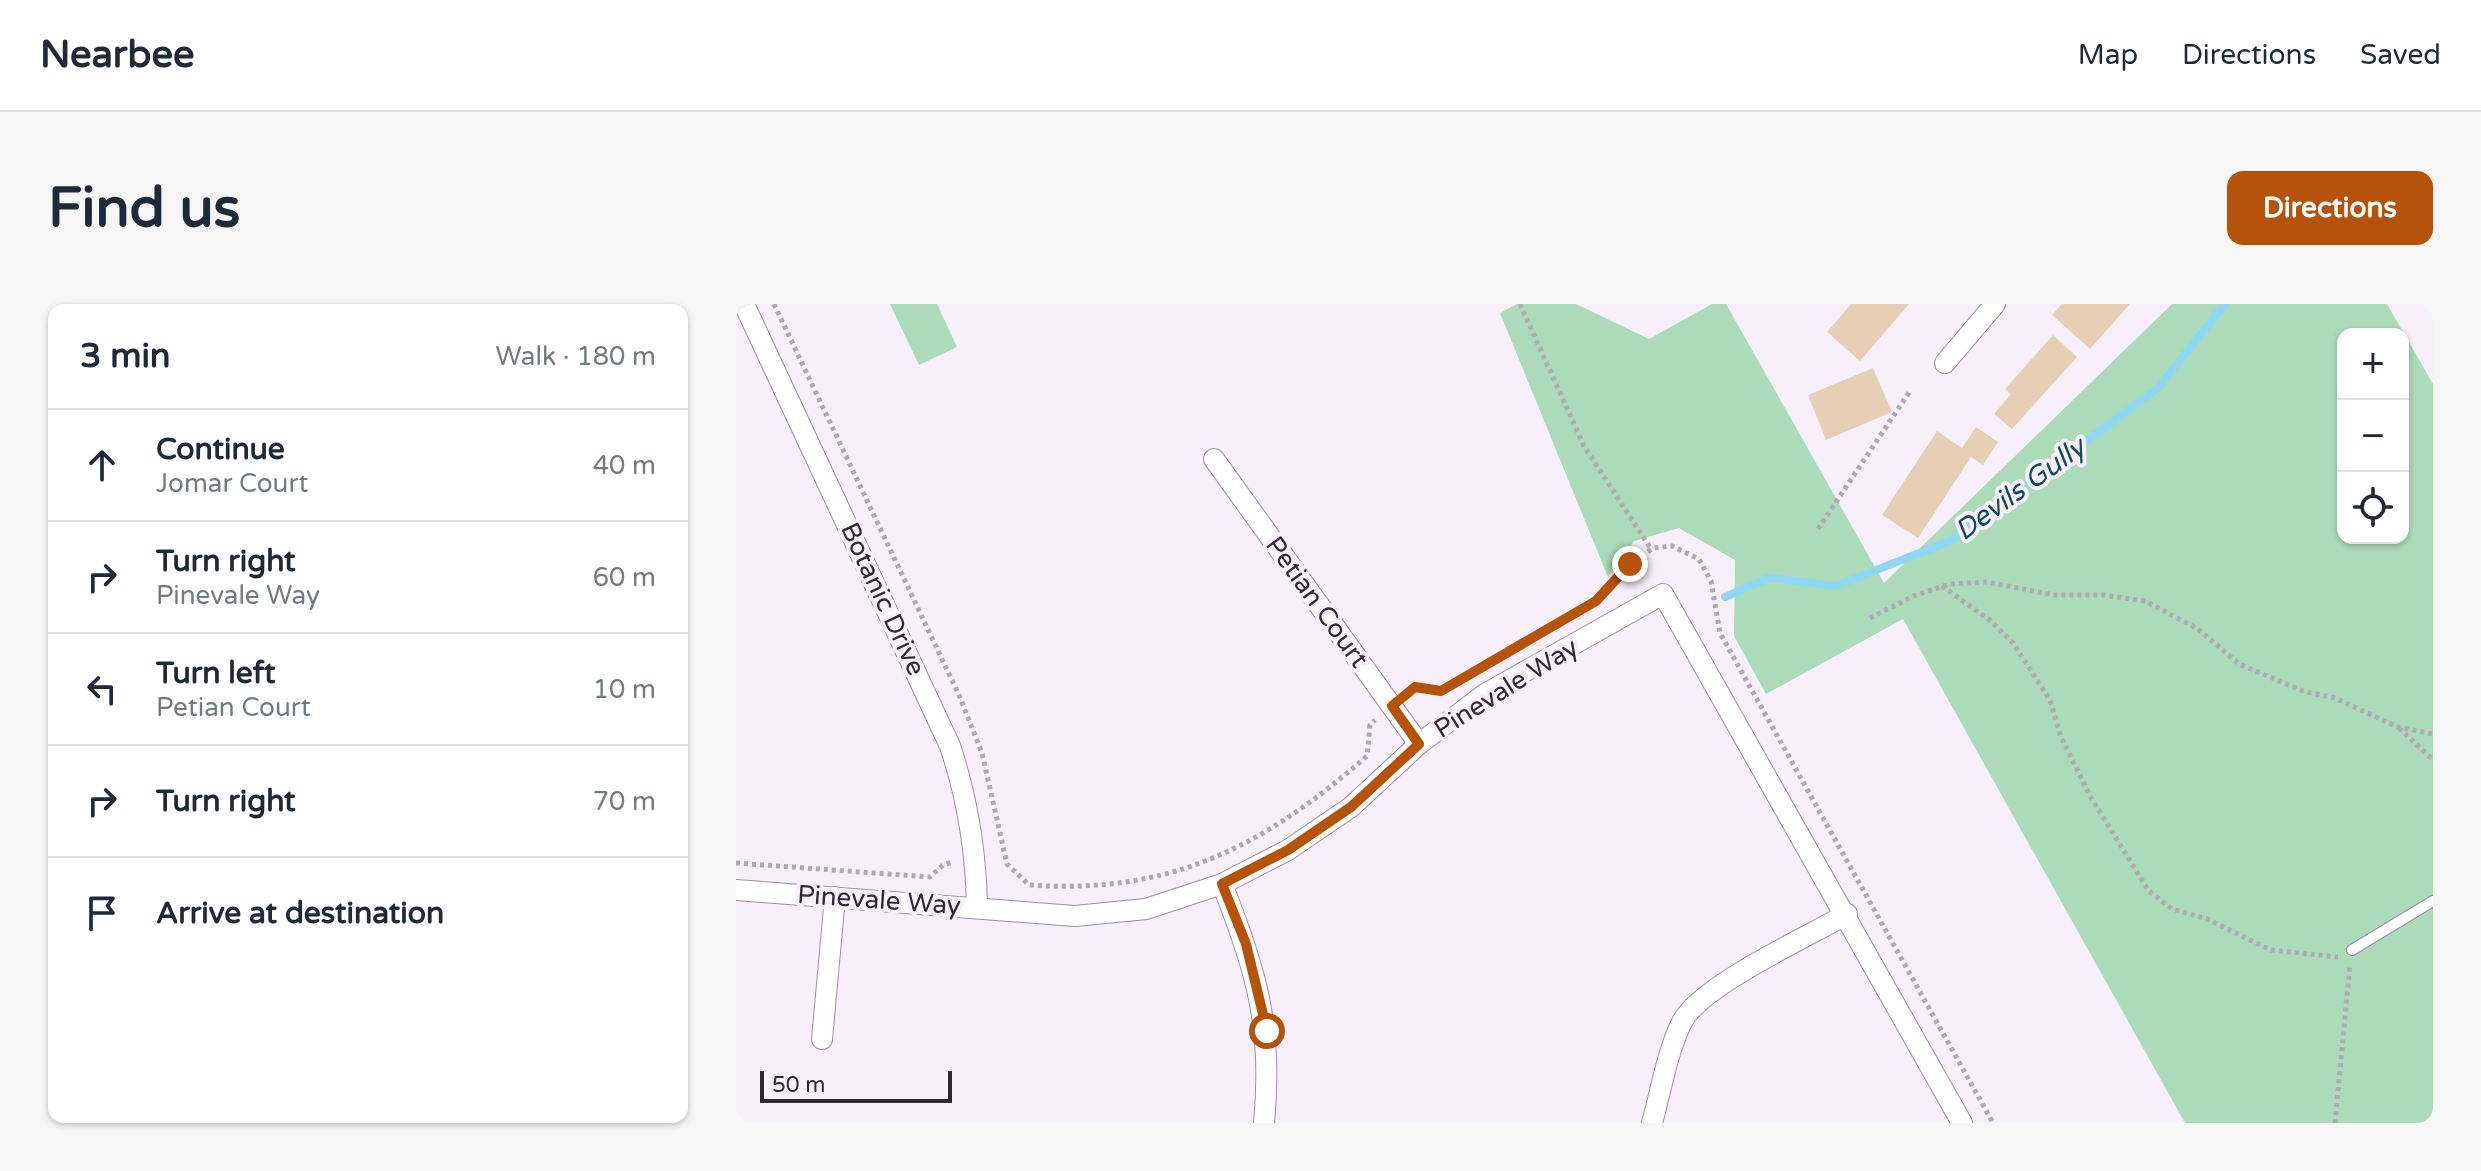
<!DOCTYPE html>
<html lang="en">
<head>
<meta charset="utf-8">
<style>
  body { margin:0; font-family:"Varela Round",sans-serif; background:#f6f6f7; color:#1f2937 }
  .controls { position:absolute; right:24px; top:24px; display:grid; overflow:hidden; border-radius:16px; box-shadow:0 2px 6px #0004 }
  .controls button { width:72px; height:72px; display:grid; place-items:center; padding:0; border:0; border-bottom:2px solid #e0e1e3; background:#fff; color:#1f2937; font:40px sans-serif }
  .scale { position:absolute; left:24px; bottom:20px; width:192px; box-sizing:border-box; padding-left:8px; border:4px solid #312a35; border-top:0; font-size:22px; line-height:28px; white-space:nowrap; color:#312a35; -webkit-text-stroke:6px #f7f0fb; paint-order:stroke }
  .stop { position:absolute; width:24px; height:24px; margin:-18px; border:6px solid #b45309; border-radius:50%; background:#fff }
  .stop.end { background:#b45309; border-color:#fff; box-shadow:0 2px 8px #0008 }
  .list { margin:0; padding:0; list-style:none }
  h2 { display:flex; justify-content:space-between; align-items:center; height:104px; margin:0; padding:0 32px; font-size:34px }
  h2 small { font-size:26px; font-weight:400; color:#747a83 }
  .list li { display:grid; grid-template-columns:52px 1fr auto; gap:24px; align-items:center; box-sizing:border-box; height:112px; padding:0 32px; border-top:2px solid #e0e1e3 }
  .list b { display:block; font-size:30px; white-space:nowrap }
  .list p { margin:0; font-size:26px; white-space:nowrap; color:#747a83 }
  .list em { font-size:26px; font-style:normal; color:#747a83 }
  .icon { flex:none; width:44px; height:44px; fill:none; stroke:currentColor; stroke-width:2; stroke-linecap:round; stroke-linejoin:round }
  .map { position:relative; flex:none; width:1697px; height:819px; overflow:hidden; border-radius:16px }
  header { display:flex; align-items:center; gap:48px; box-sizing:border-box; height:112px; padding:0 40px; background:#fff; border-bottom:2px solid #e0e1e3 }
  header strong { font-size:38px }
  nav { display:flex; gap:44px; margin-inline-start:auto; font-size:28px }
  .intro { display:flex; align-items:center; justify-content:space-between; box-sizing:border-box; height:192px; padding:0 48px }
  h1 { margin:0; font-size:56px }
  .button { padding:20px 36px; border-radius:16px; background:#b45309; color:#fff; font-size:28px; font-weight:700 }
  main { display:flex; gap:48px; padding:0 48px }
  aside { flex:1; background:#fff; border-radius:16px; box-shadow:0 2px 6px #0004 }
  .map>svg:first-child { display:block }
</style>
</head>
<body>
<header>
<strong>Nearbee</strong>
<nav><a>Map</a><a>Directions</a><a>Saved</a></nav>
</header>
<div class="intro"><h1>Find us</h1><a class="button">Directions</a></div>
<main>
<aside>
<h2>3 min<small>Walk · 180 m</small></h2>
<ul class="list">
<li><svg class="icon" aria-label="ahead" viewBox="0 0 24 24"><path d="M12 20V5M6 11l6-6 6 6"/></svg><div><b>Continue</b><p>Jomar Court</p></div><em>40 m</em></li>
<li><svg class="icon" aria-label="right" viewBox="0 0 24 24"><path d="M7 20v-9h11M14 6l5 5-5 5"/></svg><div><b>Turn right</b><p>Pinevale Way</p></div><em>60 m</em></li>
<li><svg class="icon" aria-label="left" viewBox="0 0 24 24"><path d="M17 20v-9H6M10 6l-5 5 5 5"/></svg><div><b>Turn left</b><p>Petian Court</p></div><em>10 m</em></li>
<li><svg class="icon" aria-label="right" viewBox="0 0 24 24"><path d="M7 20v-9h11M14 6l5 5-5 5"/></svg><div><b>Turn right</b></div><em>70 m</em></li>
<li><svg class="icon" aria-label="arrive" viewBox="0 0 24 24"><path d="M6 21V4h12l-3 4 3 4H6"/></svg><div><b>Arrive at destination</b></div></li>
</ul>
</aside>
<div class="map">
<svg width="1697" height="819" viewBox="0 0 1697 819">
  <rect width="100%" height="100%" fill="#f7f0fb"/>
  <g fill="#abdbb8" fill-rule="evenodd">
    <path d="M 154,0 L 201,0 L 221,43 L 183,61 Z"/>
    <path d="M 781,0 L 840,0 L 913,35 L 976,0 L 990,0 L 1148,279 L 1436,0 L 1651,0 L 1697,80 L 1697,819 L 1449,819 L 1167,315 L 1030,390 L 998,332 L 999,256 L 943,224 L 898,237 L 872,273 L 764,9 ZM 1607,30 L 1667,30 L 1667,234 L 1607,234 Z"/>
  </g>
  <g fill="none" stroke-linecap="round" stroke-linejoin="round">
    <path stroke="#8fd7f2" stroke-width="8" d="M 989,293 L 1033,274 L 1100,282 L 1216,236 L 1422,84 L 1489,0"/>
  </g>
  <g fill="#e7cfb6">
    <path d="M 1115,0 L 1173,0 L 1124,57 L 1091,28 Z"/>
    <path d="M 1326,0 L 1394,0 L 1354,45 L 1316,11 Z"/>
    <path d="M 1317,31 L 1341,53 L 1276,125 L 1258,110 L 1275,90 L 1269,85 Z"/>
    <path d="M 1137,64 L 1156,108 L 1090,136 L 1072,91 Z"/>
    <path d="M 1240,123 L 1262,138 L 1247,161 L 1235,153 L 1182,234 L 1146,211 L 1201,127 L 1226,144 Z"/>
  </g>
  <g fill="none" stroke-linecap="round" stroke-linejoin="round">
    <defs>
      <path id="lane" d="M 1616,646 L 1697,597"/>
      <g id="street">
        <path d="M 8,0 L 214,442 C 232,496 240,546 241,603"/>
        <path d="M 1209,59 L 1259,0"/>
        <path d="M 478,155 L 683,440"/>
        <path d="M 486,580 C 521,667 537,725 528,819"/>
        <path d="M 0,586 L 339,612 L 410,605 L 486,580 L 552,546 L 615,503 L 683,440 L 749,390 L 927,290 L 1226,819"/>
        <path d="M 86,735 L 99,593"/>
        <path d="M 916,819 C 925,787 931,748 946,718 C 964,682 1073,632 1111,610"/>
      </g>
    </defs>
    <use href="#lane" stroke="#9e8da7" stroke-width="12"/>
    <use href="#street" stroke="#9e8da7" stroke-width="22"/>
    <g stroke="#b0a9b4" stroke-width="5" stroke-dasharray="4 4" stroke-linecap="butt">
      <path d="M 38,0 L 223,391 L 246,449 L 271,560 L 293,581 C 434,591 527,543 631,452 L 634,421 L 639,416"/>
      <path d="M 784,0 L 848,142 L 915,245"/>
      <path d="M 1082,225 L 1174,87"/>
      <path d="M 1206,282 L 1255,317 L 1277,339 L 1314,396 L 1325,433 L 1354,492 L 1412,586 L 1436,605 L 1471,615 L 1535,646 L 1602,653"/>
      <path d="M 1134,314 L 1180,291 L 1214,280 L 1251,278 L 1317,291 L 1367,291 L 1409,297 L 1462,325 L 1503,360 L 1567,387 L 1599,394 L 1662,423 L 1697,430"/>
      <path d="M 671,390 L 679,383 L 705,387 L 860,297 L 894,260 L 917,244 L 936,242 L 963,255 L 975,277 L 984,329 L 1257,819"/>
      <path d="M 1663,424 L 1697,456"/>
      <path d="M 0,559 L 194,573 L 207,561 L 217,558"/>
      <path d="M 1599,819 L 1614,661"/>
    </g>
    <use href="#lane" stroke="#fff" stroke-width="10"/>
    <use href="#street" stroke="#fff" stroke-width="20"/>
  </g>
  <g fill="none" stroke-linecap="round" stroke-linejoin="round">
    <path stroke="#b45309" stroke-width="10" d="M 531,727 L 510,640 L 486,580 L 552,546 L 615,503 L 683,440 L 656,402 L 679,383 L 705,387 L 860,297 L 894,260"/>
  </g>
  <g text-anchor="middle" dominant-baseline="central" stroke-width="8" stroke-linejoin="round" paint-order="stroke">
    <g font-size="26" fill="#312a35" stroke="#f7f0fb">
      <text transform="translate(147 295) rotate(65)">Botanic Drive</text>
      <text transform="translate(581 298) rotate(54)">Petian Court</text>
      <text transform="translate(770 384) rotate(-32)">Pinevale Way</text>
      <text transform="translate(143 596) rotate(4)">Pinevale Way</text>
    </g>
    <g font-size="28" font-style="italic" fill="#0f4c5f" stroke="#f7f0fb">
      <text transform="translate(1284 185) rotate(-36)">Devils Gully</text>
    </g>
  </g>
</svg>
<div class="controls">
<button>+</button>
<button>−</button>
<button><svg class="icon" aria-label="locate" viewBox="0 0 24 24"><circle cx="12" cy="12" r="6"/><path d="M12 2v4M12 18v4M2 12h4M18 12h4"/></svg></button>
</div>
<div class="scale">50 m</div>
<div class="stop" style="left:531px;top:727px"></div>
<div class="stop end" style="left:894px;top:260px"></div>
</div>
</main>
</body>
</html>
